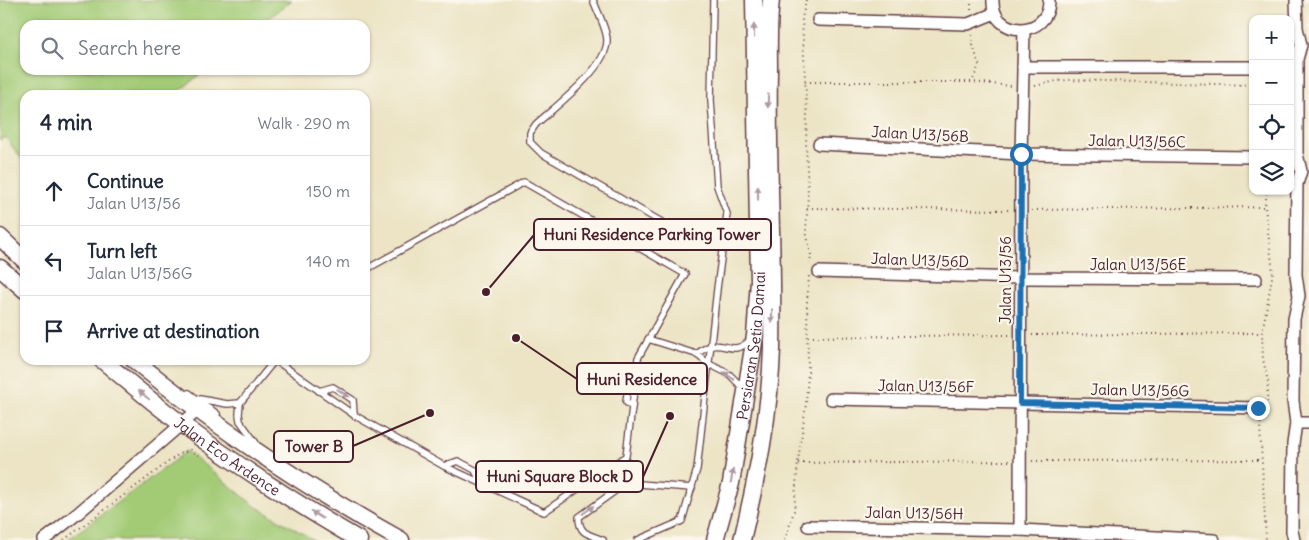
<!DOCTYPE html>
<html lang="en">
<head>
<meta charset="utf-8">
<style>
  body { margin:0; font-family:Delius,sans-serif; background:#f6f6f7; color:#1f2937 }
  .controls { position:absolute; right:15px; top:15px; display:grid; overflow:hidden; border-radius:10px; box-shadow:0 1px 4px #0004 }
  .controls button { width:45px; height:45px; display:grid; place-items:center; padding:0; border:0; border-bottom:1px solid #e0e1e3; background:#fff; color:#1f2937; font:25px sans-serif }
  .stop { position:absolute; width:15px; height:15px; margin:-11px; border:4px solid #1f6fb2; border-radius:50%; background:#fff }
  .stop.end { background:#1f6fb2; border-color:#fff; box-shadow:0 1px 5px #0008 }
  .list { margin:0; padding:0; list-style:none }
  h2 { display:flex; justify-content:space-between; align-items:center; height:65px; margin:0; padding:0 20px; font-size:21px }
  h2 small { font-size:16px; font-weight:400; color:#747a83 }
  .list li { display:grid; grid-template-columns:32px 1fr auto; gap:15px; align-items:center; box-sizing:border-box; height:70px; padding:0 20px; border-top:1px solid #e0e1e3 }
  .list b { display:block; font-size:19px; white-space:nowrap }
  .list p { margin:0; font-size:16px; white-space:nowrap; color:#747a83 }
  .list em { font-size:16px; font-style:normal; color:#747a83 }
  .icon { flex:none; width:28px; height:28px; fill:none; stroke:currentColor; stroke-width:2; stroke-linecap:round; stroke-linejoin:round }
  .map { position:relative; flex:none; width:1309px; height:540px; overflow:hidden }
  .search { position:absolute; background:#fff; box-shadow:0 1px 4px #0004; left:20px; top:20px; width:350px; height:55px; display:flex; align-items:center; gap:12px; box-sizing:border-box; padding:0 18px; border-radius:15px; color:#747a83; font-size:19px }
  .panel { position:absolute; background:#fff; box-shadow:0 1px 4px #0004; left:20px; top:90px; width:350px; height:275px; border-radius:15px }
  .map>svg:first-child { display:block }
</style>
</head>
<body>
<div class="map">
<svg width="1309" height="540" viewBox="0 0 1309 540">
  <rect width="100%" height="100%" fill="#fbf7ec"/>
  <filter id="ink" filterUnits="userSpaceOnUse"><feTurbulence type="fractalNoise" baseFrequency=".02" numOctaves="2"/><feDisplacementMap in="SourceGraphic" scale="10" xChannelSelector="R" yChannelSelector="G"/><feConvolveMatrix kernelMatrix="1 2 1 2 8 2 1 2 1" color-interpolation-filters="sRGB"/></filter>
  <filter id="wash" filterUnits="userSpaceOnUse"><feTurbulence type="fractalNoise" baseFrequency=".0096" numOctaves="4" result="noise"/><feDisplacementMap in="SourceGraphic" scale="20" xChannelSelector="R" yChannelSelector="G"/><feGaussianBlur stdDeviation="1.12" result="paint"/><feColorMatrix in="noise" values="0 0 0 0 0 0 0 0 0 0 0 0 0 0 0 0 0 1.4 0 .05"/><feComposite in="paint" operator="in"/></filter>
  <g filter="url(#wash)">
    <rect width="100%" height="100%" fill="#ece4c5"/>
    <g fill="#a3cb76" stroke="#767550">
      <path d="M 0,0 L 292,0 L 261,25 L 25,25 L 25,70 L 205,70 L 175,95 L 25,95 L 25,155 L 21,158 L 5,137 L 0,140 Z"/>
      <path d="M 187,451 L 255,506 L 314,540 L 67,540 Z"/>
    </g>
  </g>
  <g filter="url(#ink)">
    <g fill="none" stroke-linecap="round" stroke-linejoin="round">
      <defs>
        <g id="lane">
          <path d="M 593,0 C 597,10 607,30 607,40 C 608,67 555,107 536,124 L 530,133 L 530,142 L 541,153 L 693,240 L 722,245"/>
          <path d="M 648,339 L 696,354 L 709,364 L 729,374 L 744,389"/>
          <path d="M 696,354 C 700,352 706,347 711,346 C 726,343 735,355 749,341"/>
          <path d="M 275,360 L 354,415 L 444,466 L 544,512 L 626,456 L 638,358 L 685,274 L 524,182 L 365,270"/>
          <path d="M 319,391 L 333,387 L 353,400 L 354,415"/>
          <path d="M 189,393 L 217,414"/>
          <path d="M 200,399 L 227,404 L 240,403"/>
          <path d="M 632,407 L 626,402 L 628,387 L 635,382"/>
          <path d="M 256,443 L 240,421 L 239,414 L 240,403 L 275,360"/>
          <path d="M 444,466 L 458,461 L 475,470 L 481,483"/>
          <path d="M 603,540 C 588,534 579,534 579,517 L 626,483 L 692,488"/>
          <path d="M 638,540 L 682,521 L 697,469 L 717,289 L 727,214 L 717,186 L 711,100 L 713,0"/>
        </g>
        <g id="street">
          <path d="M 993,0 C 991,38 1050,39 1049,0"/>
          <path d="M 818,20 L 968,24 L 995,13"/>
          <path d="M 1023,67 L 1252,67"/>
          <path d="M 819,144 L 1021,154 L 1253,157"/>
          <path d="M 819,272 L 1020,278 L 1256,279"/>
          <path d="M 831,399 L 1258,408"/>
          <path d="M 1296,423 L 1309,423"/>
          <path d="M 808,526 L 1020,530 L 1214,540"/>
          <path d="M 1020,530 L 1021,154 L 1024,30"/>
          <path d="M 44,540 L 77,514 L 198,410"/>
          <path d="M 1294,540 L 1292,531 L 1293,444 L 1296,423 L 1293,401 L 1294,319 L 1299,296 L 1296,275 L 1297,184 L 1301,171 L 1297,154 L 1297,59 L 1301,45 L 1297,28 L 1296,0"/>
        </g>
        <g id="secondary">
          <path d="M 0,237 L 25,261"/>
          <path d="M 0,268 L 25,290"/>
          <path id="s1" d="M 102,360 C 129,382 155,405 183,425 C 239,467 299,505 359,540"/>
          <path d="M 134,360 C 217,428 307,488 401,540"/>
          <path id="s2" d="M 715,540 L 731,483 L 755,336 L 759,281 L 754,0"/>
          <path d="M 742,540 C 757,477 770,414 772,349 C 774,257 767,164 769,72 C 769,48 768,24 771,0"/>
        </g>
      </defs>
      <use href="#lane" stroke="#623d42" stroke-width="8"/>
      <use href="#street" stroke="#623d42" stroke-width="14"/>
      <use href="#secondary" stroke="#623d42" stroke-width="19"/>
      <g stroke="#623d42" stroke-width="2" stroke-dasharray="1 4" stroke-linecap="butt">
        <path d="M 806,0 L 802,19 L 807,115 L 806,143 L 808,194 L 806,231 L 811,255 L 810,264"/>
        <path d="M 971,10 L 971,0"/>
        <path d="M 972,35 L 973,45 L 979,65 L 972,82"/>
        <path d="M 805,82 L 972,82 L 1012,86"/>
        <path d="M 1035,86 L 1056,81 L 1069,80 L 1253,85"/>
        <path d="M 807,208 L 1010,210"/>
        <path d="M 1032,210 L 1265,207"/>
        <path d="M 1032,335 L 1262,333"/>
        <path d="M 808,337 L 1010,335"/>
        <path d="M 1267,402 L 1268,382 L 1263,359 L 1262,333 L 1273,272 L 1265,207 L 1267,191"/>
        <path d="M 1262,418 L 1260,425 L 1266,540"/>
        <path d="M 1032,461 L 1262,460"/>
        <path d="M 798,463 L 1010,461"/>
        <path d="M 64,540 L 179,454 L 190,450 L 199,455"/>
        <path d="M 785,540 L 794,511 L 798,461 L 806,404 L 808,372 L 807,301 L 809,276"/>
      </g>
      <use href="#lane" stroke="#fff" stroke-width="5.5"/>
      <use href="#street" stroke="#fff" stroke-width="11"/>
      <use href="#secondary" stroke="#fff" stroke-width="16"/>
    </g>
    <defs><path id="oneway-solid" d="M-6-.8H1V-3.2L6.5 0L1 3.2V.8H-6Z" transform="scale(1.25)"/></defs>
    <g fill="#ae9aa0">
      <use href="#oneway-solid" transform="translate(754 31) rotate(-91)"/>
      <use href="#oneway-solid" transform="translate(768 101) rotate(91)"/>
      <use href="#oneway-solid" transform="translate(758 193) rotate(-91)"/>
      <use href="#oneway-solid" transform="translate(772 316) rotate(90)"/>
      <use href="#oneway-solid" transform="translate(729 376) rotate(-144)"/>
      <use href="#oneway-solid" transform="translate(343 393) rotate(33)"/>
      <use href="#oneway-solid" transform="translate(144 395) rotate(-140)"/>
      <use href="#oneway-solid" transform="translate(732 476) rotate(-80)"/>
      <use href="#oneway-solid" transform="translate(588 510) rotate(-36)"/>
      <use href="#oneway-solid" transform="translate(317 515) rotate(-148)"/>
    </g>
  </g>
  <g fill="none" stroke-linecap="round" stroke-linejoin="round" filter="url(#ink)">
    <path stroke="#1f6fb2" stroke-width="6" d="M 1021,154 L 1020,403 L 1258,408"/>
  </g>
  <g text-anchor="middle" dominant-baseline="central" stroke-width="4.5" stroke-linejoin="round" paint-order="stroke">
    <g font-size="15" fill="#4a1f2b" stroke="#fbf7ec">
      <text transform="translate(920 134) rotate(3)">Jalan U13/56B</text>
      <text transform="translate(1137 141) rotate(1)">Jalan U13/56C</text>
      <text transform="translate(920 260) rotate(2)">Jalan U13/56D</text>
      <text x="1138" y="264">Jalan U13/56E</text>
      <text transform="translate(1005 280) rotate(-90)">Jalan U13/56</text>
      <text stroke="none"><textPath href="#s2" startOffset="198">Persiaran Setia Damai</textPath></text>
      <text transform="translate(926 386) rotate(1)">Jalan U13/56F</text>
      <text transform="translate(1140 390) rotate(1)">Jalan U13/56G</text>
      <text stroke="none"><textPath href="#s1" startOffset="158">Jalan Eco Ardence</textPath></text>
      <text transform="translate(914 513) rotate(1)">Jalan U13/56H</text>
    </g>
  </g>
  <path fill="none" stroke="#4a1f2b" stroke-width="2" d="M486 292L534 235M516 338L577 379M430 413L353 446M670 416L643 477"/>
  <g fill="#4a1f2b" stroke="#fbf7ec" stroke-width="2">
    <circle cx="486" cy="292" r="5"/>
    <circle cx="516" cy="338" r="5"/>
    <circle cx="430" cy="413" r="5"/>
    <circle cx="670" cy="416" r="5"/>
  </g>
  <g fill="#fbf7ec" stroke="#4a1f2b" stroke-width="2">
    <rect x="534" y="219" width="237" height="31" rx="5"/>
    <rect x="577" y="363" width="130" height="31" rx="5"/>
    <rect x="274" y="431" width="79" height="31" rx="5"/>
    <rect x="476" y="461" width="167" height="31" rx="5"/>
  </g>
  <g font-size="16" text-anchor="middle" font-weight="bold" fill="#4a1f2b">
    <text x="652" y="240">Huni Residence Parking Tower</text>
    <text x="642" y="385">Huni Residence</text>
    <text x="314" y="452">Tower B</text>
    <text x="560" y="482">Huni Square Block D</text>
  </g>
</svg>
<div class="controls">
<button>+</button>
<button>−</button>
<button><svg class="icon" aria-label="locate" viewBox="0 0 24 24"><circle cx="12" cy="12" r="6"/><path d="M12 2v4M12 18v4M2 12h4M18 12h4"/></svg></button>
<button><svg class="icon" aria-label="layers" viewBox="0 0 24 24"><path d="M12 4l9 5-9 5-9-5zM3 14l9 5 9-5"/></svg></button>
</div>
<div class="stop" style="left:1021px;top:154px"></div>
<div class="stop end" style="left:1258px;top:408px"></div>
<div class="search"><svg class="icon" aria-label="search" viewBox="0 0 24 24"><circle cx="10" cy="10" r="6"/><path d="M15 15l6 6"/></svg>Search here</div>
<section class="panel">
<h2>4 min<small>Walk · 290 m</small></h2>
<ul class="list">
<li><svg class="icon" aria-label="ahead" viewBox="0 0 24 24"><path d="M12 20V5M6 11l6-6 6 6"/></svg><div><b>Continue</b><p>Jalan U13/56</p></div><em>150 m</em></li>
<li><svg class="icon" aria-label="left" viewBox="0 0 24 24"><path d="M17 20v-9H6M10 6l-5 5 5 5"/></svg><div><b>Turn left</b><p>Jalan U13/56G</p></div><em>140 m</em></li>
<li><svg class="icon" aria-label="arrive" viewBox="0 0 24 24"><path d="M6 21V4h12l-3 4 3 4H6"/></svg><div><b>Arrive at destination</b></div></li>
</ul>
</section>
</div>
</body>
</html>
